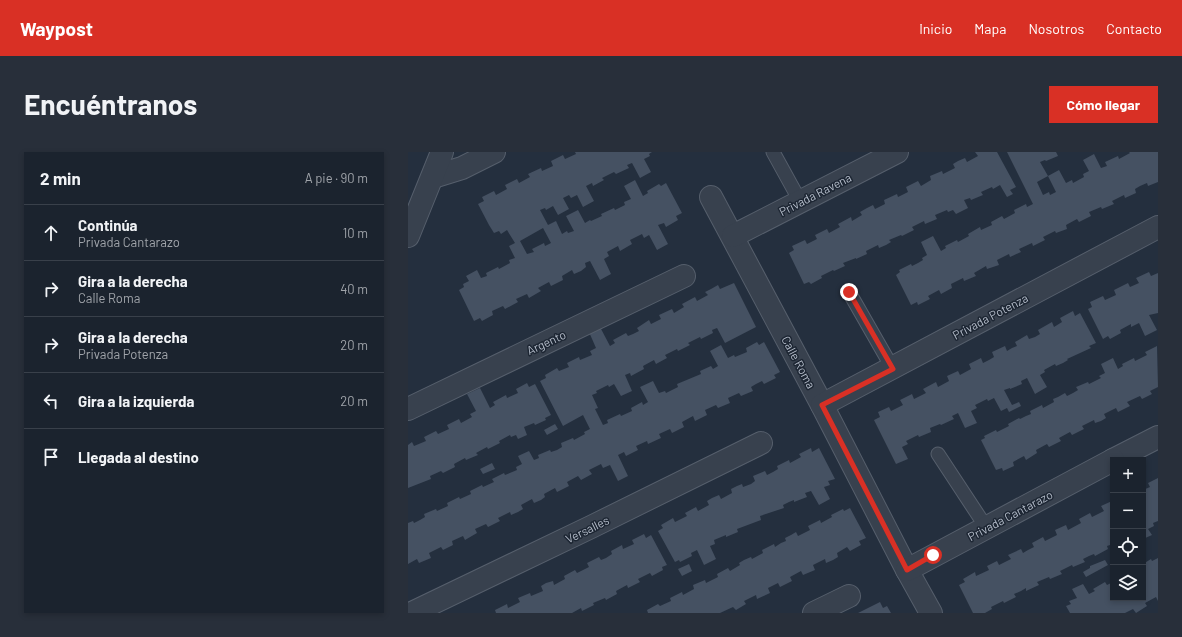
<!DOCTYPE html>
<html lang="es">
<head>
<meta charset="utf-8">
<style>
  body { margin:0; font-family:Barlow,sans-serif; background:#282f3a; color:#f1f3f6 }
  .controls { position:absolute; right:12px; bottom:12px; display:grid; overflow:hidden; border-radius:0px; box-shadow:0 2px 6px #0003 }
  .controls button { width:36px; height:36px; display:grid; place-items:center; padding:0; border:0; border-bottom:1px solid #39404a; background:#1b232e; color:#f1f3f6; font:20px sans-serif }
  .stop { position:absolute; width:12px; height:12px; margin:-9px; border:3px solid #d93025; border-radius:50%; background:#fff }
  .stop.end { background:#d93025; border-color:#fff; box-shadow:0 1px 4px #0008 }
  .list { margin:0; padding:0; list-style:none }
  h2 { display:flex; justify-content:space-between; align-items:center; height:52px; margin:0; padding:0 16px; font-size:17px }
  h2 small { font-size:13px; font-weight:400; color:#a0a4aa }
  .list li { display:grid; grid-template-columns:26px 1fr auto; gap:12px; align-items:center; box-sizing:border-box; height:56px; padding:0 16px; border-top:1px solid #39404a }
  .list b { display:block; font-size:15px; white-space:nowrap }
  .list p { margin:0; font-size:13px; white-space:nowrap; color:#a0a4aa }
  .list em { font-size:13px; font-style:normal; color:#a0a4aa }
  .icon { flex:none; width:22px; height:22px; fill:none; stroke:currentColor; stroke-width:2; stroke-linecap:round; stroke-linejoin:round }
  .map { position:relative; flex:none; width:750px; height:461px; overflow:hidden; border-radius:0px }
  header { display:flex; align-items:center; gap:24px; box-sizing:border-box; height:56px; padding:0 20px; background:#d93025; color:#fff }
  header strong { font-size:19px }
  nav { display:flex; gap:22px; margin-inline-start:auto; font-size:14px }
  .intro { display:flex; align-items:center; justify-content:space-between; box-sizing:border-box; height:96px; padding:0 24px }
  h1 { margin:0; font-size:28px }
  .button { padding:10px 18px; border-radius:0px; background:#d93025; color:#fff; font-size:14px; font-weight:700 }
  main { display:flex; gap:24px; padding:0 24px }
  aside { flex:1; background:#1b232e; border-radius:0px; box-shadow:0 2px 6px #0003 }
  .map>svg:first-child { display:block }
</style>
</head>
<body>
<header>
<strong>Waypost</strong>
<nav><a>Inicio</a><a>Mapa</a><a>Nosotros</a><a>Contacto</a></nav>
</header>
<div class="intro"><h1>Encuéntranos</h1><a class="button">Cómo llegar</a></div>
<main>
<aside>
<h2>2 min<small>A pie · 90 m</small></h2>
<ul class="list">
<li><svg class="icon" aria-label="ahead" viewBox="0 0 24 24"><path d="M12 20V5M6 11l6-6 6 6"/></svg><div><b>Continúa</b><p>Privada Cantarazo</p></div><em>10 m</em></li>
<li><svg class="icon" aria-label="right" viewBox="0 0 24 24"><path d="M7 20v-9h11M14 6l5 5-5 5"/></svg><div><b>Gira a la derecha</b><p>Calle Roma</p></div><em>40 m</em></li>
<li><svg class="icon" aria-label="right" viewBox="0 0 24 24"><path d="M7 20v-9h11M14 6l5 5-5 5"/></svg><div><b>Gira a la derecha</b><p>Privada Potenza</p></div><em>20 m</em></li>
<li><svg class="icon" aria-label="left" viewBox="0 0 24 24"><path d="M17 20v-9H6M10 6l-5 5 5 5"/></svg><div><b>Gira a la izquierda</b></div><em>20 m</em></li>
<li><svg class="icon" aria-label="arrive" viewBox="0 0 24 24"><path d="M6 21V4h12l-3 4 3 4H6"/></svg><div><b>Llegada al destino</b></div></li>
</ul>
</aside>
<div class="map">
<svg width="750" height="461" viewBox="0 0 750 461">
  <rect width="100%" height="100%" fill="#242f3e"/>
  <g fill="#455162" fill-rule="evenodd">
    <path d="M 167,0 L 244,0 L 241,2 L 242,4 L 236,7 L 243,20 L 232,26 L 224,11 L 219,13 L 221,16 L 208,22 L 206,20 L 194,26 L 196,28 L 185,34 L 184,31 L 178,34 L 186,49 L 175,55 L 169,43 L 163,46 L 161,43 L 155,46 L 161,57 L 150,63 L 145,54 L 138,58 L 137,56 L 132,58 L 140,73 L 148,69 L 154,82 L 159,79 L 160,81 L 166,79 L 158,64 L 170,58 L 177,71 L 182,68 L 183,69 L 194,64 L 193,62 L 206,56 L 207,58 L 217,53 L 216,50 L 223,47 L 216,34 L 227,28 L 235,44 L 240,41 L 239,39 L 251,32 L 253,34 L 258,31 L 274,61 L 268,64 L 270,68 L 258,75 L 256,71 L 250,73 L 260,92 L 249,98 L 241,83 L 236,86 L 234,82 L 222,88 L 224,92 L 212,99 L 210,94 L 199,100 L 201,104 L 196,107 L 203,122 L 192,128 L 182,109 L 177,111 L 178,115 L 173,119 L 166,122 L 164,118 L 154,124 L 155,128 L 143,134 L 141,130 L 130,136 L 133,139 L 121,146 L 119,142 L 108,147 L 110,150 L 97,157 L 95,154 L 84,159 L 85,163 L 74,169 L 72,166 L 66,169 L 51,138 L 56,135 L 55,132 L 61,129 L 58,124 L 69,118 L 73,126 L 79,124 L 78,121 L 90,115 L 91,117 L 102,111 L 101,108 L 107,106 L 101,94 L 107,91 L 99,78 L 93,82 L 91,79 L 86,81 L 81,73 L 70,52 L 76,49 L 74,45 L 86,39 L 88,43 L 99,37 L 97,33 L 109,27 L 111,31 L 122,25 L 120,22 L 133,16 L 134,19 L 145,14 L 143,9 L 155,3 L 157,7 L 168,2 ZM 135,76 L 143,91 L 137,94 L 136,91 L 124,97 L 126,100 L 119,102 L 112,89 Z"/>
    <path d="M 567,0 L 589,0 L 608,35 L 602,38 L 605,42 L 599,45 L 592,33 L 585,37 L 584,35 L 573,40 L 575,43 L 563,48 L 562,46 L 556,48 L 560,56 L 548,62 L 545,58 L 540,60 L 539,58 L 527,63 L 529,67 L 517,72 L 516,69 L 504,75 L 506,78 L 494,84 L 493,83 L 481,88 L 483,90 L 478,93 L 471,96 L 470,93 L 458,99 L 459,102 L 448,107 L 448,106 L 435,111 L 437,114 L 426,119 L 425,118 L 413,124 L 414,126 L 403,132 L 401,130 L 396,132 L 381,101 L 386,98 L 384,94 L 397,88 L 399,92 L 409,87 L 407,83 L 419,77 L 421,81 L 432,75 L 430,72 L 443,65 L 444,69 L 454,63 L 452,60 L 459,56 L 465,53 L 467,57 L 477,52 L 476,48 L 489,42 L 490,45 L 500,40 L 498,35 L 510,29 L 513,34 L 523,28 L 522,24 L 534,19 L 535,22 L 547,16 L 545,12 L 550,9 L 557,6 L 559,10 L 570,4 Z"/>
    <path d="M 599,0 L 648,0 L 650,4 L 638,9 L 637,8 L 632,10 L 640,24 L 629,30 L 635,43 L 641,40 L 642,43 L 648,40 L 640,24 L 651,18 L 658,31 L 664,28 L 665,31 L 676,25 L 675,22 L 681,19 L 675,8 L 686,2 L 693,16 L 699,14 L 697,10 L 710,4 L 711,7 L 722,1 L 721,0 L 750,0 L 750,30 L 740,34 L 739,31 L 732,34 L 727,37 L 728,41 L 717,46 L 716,43 L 704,49 L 706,52 L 694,57 L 693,55 L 681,60 L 683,64 L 671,70 L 669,67 L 658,73 L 659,77 L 648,81 L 647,79 L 635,85 L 637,88 L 625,94 L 624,91 L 611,97 L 613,100 L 602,105 L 601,102 L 589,108 L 591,113 L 579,117 L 578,114 L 566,121 L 568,124 L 556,129 L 555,126 L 543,132 L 544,136 L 533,142 L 531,138 L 520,144 L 522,147 L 510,153 L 509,150 L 503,153 L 488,123 L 492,120 L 491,118 L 503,112 L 504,114 L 510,111 L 515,108 L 514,106 L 519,103 L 513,90 L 525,84 L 533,99 L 538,96 L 537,94 L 549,88 L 550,90 L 561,84 L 560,82 L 572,75 L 573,78 L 584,73 L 583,70 L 594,64 L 596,67 L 607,61 L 606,58 L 618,52 L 619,55 L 625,52 Z"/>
    <path d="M 741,120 L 743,124 L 750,121 L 750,161 L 741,163 L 749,178 L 737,184 L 731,171 L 723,175 L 723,172 L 712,178 L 713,181 L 702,187 L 700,184 L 695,187 L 680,157 L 684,155 L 682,150 L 695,144 L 697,148 L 708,143 L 706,138 L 720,131 L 722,135 L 731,131 L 728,126 Z"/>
    <path d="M 326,131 L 348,175 L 317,191 L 309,176 L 304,178 L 305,181 L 293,187 L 292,185 L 280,191 L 282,193 L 270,199 L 269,197 L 257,203 L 259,206 L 248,212 L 246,208 L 235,214 L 236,217 L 223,224 L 222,221 L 217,223 L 224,239 L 213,244 L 206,232 L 201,235 L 200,233 L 188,239 L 189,241 L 184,243 L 190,256 L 187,257 L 195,273 L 200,271 L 199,268 L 212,262 L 213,264 L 224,259 L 223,256 L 234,250 L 235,253 L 240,250 L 232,235 L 245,229 L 251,241 L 257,239 L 258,241 L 270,235 L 269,232 L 293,222 L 292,219 L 303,214 L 305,217 L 310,214 L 302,199 L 313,193 L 320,206 L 326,203 L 327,205 L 339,200 L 338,196 L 349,190 L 351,193 L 356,190 L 372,220 L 366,223 L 368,226 L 356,232 L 354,229 L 348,232 L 343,235 L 345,239 L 333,244 L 331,241 L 320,246 L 322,251 L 310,256 L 308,253 L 297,258 L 299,263 L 287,269 L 285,264 L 274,270 L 276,275 L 264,281 L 262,277 L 251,282 L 253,286 L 240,292 L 239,289 L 228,294 L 230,298 L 218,304 L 216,300 L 210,303 L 220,324 L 210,329 L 202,313 L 195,316 L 193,312 L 181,318 L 184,322 L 173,328 L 170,324 L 159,330 L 161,334 L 149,340 L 147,336 L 136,342 L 137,345 L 133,348 L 126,351 L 124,347 L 113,353 L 115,357 L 110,360 L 103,363 L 102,360 L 90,366 L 92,369 L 80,375 L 78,372 L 67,377 L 69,381 L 57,388 L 55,384 L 44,389 L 45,393 L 35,398 L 33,395 L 21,401 L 23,406 L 11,411 L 9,407 L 0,412 L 0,371 L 5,369 L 6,371 L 12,368 L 17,365 L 16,362 L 28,357 L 29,359 L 40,354 L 39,351 L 51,345 L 52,347 L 63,342 L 62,339 L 74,333 L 75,335 L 86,330 L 84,327 L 96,321 L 97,323 L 109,318 L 108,315 L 114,312 L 110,304 L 121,299 L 126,308 L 131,306 L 130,303 L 142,298 L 143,300 L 149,298 L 154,295 L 153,291 L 165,286 L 166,288 L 177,282 L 176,280 L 182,277 L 175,263 L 155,274 L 132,229 L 138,226 L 137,223 L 149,216 L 151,219 L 161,215 L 159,211 L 171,205 L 172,208 L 184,203 L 182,199 L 188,196 L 181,180 L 192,175 L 202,194 L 207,191 L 205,188 L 218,181 L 220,184 L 225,182 L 231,179 L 229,176 L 241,168 L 243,172 L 253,167 L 251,163 L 264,157 L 266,161 L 276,155 L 274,152 L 287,145 L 289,149 L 300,143 L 297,140 L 303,137 L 310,133 L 312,137 Z"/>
    <path d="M 665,159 L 667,164 L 672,161 L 688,191 L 681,194 L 683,196 L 659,207 L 660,208 L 655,211 L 648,214 L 647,212 L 636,218 L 637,220 L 632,223 L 639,235 L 627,242 L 619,226 L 613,229 L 614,232 L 602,237 L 602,236 L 596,238 L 604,253 L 611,250 L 613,254 L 601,260 L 599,256 L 593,259 L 586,246 L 580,249 L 579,247 L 567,253 L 569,256 L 563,259 L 569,271 L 557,276 L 550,261 L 544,264 L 546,267 L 533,273 L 532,272 L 522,276 L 523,280 L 511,285 L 510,283 L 498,289 L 500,292 L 494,295 L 500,307 L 488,312 L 466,268 L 472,265 L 470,260 L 481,255 L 483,259 L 495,253 L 492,248 L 504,242 L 506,247 L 518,241 L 515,237 L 528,230 L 530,235 L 541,229 L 539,224 L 550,219 L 552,223 L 563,217 L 561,212 L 573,206 L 575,211 L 581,208 L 586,205 L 584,200 L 597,194 L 599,199 L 604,196 L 609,194 L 607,190 L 619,183 L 621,187 L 627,185 L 632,182 L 630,178 L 644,170 L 646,175 L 654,170 L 652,166 Z"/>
    <path d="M 749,194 L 750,235 L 742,239 L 744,242 L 734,247 L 732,244 L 719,250 L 722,254 L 710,260 L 708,256 L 696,262 L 698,266 L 693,269 L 687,271 L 686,268 L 674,274 L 676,277 L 664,283 L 662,280 L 651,286 L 653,289 L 641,295 L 639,292 L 628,298 L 629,301 L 618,308 L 616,304 L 605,310 L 606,314 L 595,319 L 594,316 L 588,318 L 573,288 L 577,286 L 576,284 L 588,278 L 589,280 L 601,274 L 600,272 L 611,266 L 612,267 L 618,264 L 623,262 L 622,259 L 634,253 L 635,256 L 646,250 L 645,247 L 650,245 L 657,241 L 659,244 L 665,241 L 670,238 L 668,235 L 680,230 L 681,232 L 693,226 L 691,224 L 697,221 L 693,212 L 705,206 L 710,217 L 715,214 L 714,212 L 726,206 L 727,209 L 739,203 L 737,200 Z"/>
    <path d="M 119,231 L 121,235 L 127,232 L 143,263 L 137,266 L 138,268 L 127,273 L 126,271 L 116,275 L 119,283 L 110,287 L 108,283 L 103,285 L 102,283 L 91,289 L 92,291 L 80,297 L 79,295 L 68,301 L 70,303 L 58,308 L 57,306 L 46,312 L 47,315 L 35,321 L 33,319 L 22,324 L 23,327 L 0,336 L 0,293 L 4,290 L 6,294 L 18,289 L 16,285 L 28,279 L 30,282 L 41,277 L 39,273 L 51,267 L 53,271 L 64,265 L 62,262 L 68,259 L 59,242 L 72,236 L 82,256 L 87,253 L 85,250 L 98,243 L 99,246 L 110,241 L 108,237 Z"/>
    <path d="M 147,272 L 150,277 L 139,283 L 136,278 Z"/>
    <path d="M 403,296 L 404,300 L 411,296 L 427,327 L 420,329 L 422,333 L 416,335 L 422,347 L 411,353 L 403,339 L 397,341 L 399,345 L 386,350 L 386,348 L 381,350 L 375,353 L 376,356 L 352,364 L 353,368 L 329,377 L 330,380 L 318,385 L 318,383 L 306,388 L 307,392 L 302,394 L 308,407 L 296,413 L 289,398 L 283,401 L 284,404 L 272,410 L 271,408 L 267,410 L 250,379 L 255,376 L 253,373 L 265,366 L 267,370 L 279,364 L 277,361 L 288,355 L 290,359 L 301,353 L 299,349 L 304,346 L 311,343 L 313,347 L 324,341 L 323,337 L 329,334 L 334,332 L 335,335 L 343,332 L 347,329 L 345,324 L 357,319 L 359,323 L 365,320 L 370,317 L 369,314 L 381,308 L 382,311 L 393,305 L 391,302 Z"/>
    <path d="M 84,311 L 87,317 L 75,322 L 72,317 Z"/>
    <path d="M 750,326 L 750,369 L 745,371 L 746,374 L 740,377 L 744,383 L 735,387 L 735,338 L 742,335 L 740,331 Z"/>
    <path d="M 704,349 L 705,392 L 699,394 L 700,397 L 687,404 L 686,402 L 681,404 L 675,407 L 677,410 L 665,415 L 664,413 L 652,419 L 654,422 L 642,427 L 641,425 L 629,430 L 631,433 L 618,439 L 618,436 L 613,439 L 606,442 L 608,445 L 596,451 L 595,449 L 583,455 L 584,457 L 577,461 L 565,461 L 551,433 L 557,430 L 555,427 L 567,420 L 568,424 L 581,418 L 579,414 L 589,409 L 591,413 L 603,407 L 600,403 L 613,397 L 615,401 L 620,398 L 626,395 L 624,391 L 635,385 L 637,389 L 649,383 L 647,378 L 658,373 L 660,378 L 673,371 L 671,367 L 682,361 L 684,365 L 696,359 L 693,354 Z"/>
    <path d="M 442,356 L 458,386 L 451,389 L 453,393 L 442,399 L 439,395 L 429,401 L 430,405 L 425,408 L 418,411 L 417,407 L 405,413 L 407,418 L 395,423 L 393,419 L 382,425 L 384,429 L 372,435 L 370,431 L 360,436 L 362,441 L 349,447 L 348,443 L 336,449 L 338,452 L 328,458 L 325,455 L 312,461 L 240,461 L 239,458 L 250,452 L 252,454 L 263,449 L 262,446 L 274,440 L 275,443 L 286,437 L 285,433 L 297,428 L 298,431 L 310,425 L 309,422 L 320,416 L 322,419 L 332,413 L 331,411 L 336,408 L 343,405 L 344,407 L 355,401 L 354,398 L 366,392 L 367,395 L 373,391 L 378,389 L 377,386 L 383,383 L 388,380 L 390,384 L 402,378 L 400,374 L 412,368 L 413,371 L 424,365 L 423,363 L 435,357 L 436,359 Z"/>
    <path d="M 236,382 L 238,386 L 243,383 L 259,413 L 254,415 L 255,418 L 244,424 L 242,421 L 230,427 L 232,430 L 220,436 L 219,433 L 208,439 L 209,442 L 198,448 L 197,446 L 185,451 L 186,453 L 174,459 L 173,456 L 164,461 L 88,461 L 87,458 L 99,452 L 100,456 L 112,450 L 110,446 L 122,441 L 123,444 L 135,439 L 133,434 L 138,431 L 145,429 L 146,433 L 157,427 L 156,424 L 167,418 L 169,421 L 181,415 L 179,411 L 191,405 L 193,408 L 198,406 L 204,402 L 203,399 L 214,393 L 215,397 L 226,392 L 224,388 Z"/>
    <path d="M 750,406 L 750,449 L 748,445 L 737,451 L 739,454 L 728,461 L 725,457 L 717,461 L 662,461 L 658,454 L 663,452 L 661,449 L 669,446 L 664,437 L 675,432 L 681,442 L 687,439 L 685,437 L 697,430 L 699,433 L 705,430 L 705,446 L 735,446 L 735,412 L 743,407 L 744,409 Z"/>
    <path d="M 697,408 L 700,413 L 678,425 L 675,420 L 682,416 L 682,414 Z"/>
    <path d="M 281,412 L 284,419 L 274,424 L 270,417 Z"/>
    <path d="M 472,450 L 475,456 L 479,454 L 483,461 L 450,461 Z"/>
  </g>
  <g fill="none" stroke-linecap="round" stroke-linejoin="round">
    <defs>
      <g id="lane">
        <path d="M 365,0 L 392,49"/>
        <path d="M 441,140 L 485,217"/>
        <path d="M 530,302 L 578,375"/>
      </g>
      <g id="street">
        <path d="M 25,25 L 54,16 L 86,0"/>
        <path d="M 303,45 L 414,253 L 499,418 L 523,461"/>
        <path d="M 0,84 L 34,0"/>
        <path d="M 325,84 L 489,0"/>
        <path d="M 414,253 L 750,75"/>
        <path d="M 0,257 L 276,124"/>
        <path d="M 705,308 L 750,285"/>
        <path d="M 499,418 L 705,308"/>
        <path d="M 4,461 L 183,375 L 353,291"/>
        <path d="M 406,461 L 441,444"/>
      </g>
    </defs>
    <use href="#lane" stroke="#565f6c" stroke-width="15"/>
    <use href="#street" stroke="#565f6c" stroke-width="24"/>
    <use href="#lane" stroke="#38414e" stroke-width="13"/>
    <use href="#street" stroke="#38414e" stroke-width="22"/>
  </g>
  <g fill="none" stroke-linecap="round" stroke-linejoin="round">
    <path stroke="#d93025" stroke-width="5" d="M 441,140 L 485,217 L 414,253 L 499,418 L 525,403"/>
  </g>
  <g text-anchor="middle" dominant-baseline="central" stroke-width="3" stroke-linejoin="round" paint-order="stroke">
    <g font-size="12" fill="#b4bcc9" stroke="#1d2633">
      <text transform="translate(407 42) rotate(-27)">Privada Ravena</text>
      <text transform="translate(582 164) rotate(-28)">Privada Potenza</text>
      <text transform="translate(138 190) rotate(-25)">Argento</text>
      <text transform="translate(391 210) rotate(62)">Calle Roma</text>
      <text transform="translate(602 363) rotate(-28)">Privada Cantarazo</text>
      <text transform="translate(179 377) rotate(-26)">Versalles</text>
    </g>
  </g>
</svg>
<div class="controls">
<button>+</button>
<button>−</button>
<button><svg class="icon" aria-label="locate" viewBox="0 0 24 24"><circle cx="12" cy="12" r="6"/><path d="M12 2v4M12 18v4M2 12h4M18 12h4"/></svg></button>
<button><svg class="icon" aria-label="layers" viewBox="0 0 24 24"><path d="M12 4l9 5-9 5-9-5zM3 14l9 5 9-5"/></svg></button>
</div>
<div class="stop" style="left:525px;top:403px"></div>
<div class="stop end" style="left:441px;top:140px"></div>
</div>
</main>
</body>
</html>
